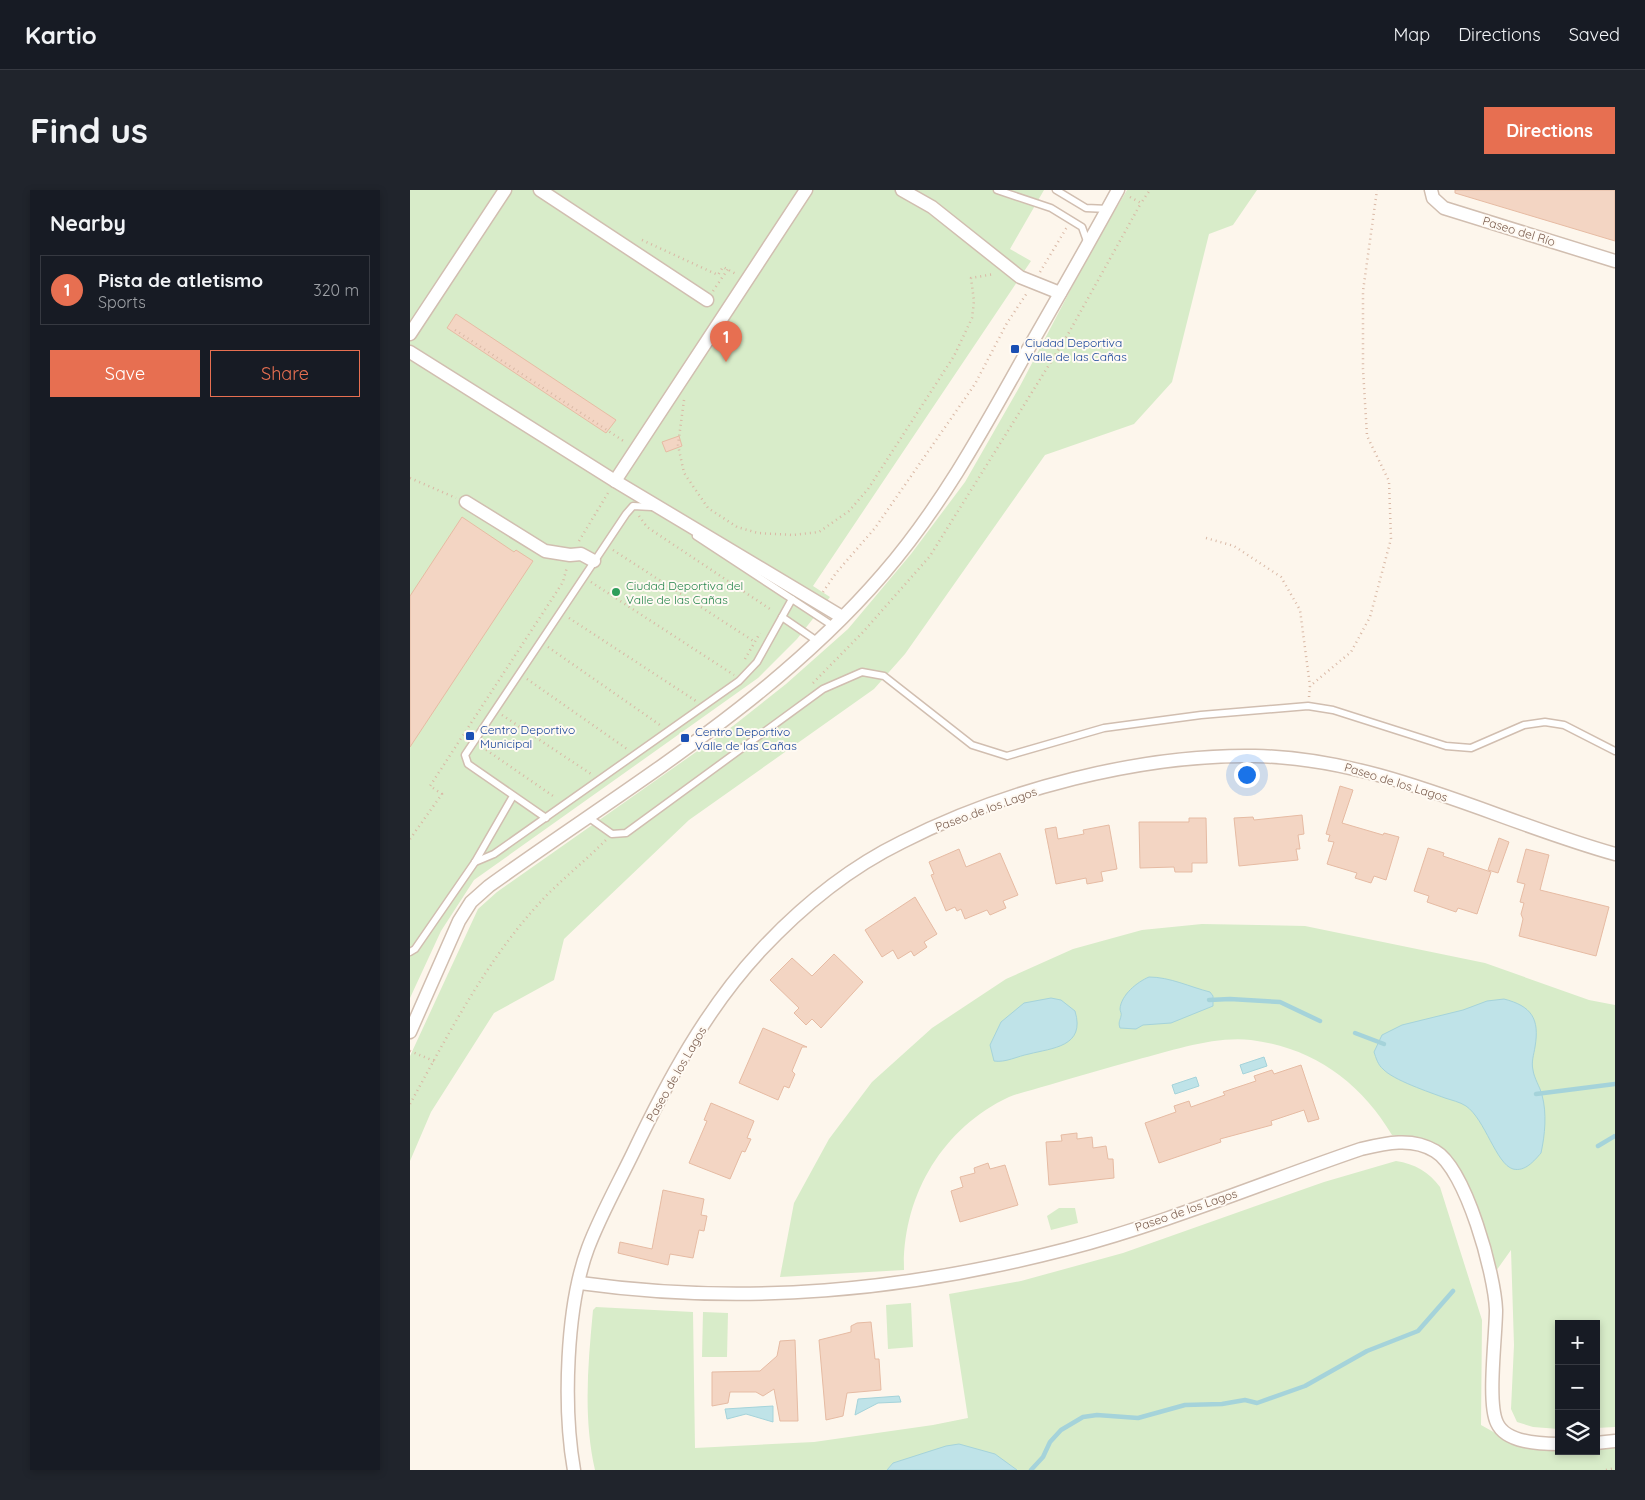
<!DOCTYPE html>
<html lang="en">
<head>
<meta charset="utf-8">
<style>
  body { margin:0; font-family:Quicksand,sans-serif; background:#20242c; color:#f1f3f6 }
  .controls { position:absolute; right:15px; bottom:15px; display:grid; overflow:hidden; border-radius:0px; box-shadow:0 2px 8px #0003 }
  .controls button { width:45px; height:45px; display:grid; place-items:center; padding:0; border:0; border-bottom:1px solid #363941; background:#171b24; color:#f1f3f6; font:25px sans-serif }
  .you { position:absolute; left:836px; top:584px; width:18px; height:18px; margin:-12px; border:4px solid #fff; border-radius:50%; background:#1a73e8; box-shadow:0 0 0 8px #1a73e833 }
  .badge { display:grid; place-items:center; width:32px; height:32px; border-radius:50%; background:#e76f51; color:#fff; font-size:16px; font-weight:700 }
  .pin { position:absolute; translate:-50% -41px; filter:drop-shadow(0 1px 2px #0008) }
  .pin::after { content:''; position:absolute; top:26px; width:18px; height:15px; background:inherit; clip-path:polygon(0 0,100% 0,50% 100%) }
  .list { margin:0; padding:0; list-style:none }
  h2 { display:flex; justify-content:space-between; align-items:center; height:65px; margin:0; padding:0 20px; font-size:21px }
  h2 small { font-size:16px; font-weight:400; color:#9ea1a6 }
  .list li { display:grid; grid-template-columns:32px 1fr auto; gap:15px; align-items:center; box-sizing:border-box; height:70px; margin:0 10px 10px; padding:0 10px; border:1px solid #363941; border-radius:0px }
  .list b { display:block; font-size:19px; white-space:nowrap }
  .list p { margin:0; font-size:16px; white-space:nowrap; color:#9ea1a6 }
  .list em { font-size:16px; font-style:normal; color:#9ea1a6 }
  .actions { display:flex; gap:10px; padding:15px 20px }
  .actions a { flex:1; padding:11px 0; border:1px solid #e76f51; border-radius:0px; text-align:center; font-size:18px; color:#e76f51 }
  .actions .main { background:#e76f51; color:#fff }
  .icon { flex:none; width:28px; height:28px; fill:none; stroke:currentColor; stroke-width:2; stroke-linecap:round; stroke-linejoin:round }
  .map { position:relative; flex:none; width:1205px; height:1280px; overflow:hidden; border-radius:0px }
  header { display:flex; align-items:center; gap:30px; box-sizing:border-box; height:70px; padding:0 25px; background:#171b24; border-bottom:1px solid #363941 }
  header strong { font-size:24px }
  nav { display:flex; gap:28px; margin-inline-start:auto; font-size:18px }
  .intro { display:flex; align-items:center; justify-content:space-between; box-sizing:border-box; height:120px; padding:0 30px }
  h1 { margin:0; font-size:35px }
  .button { padding:12px 22px; border-radius:0px; background:#e76f51; color:#fff; font-size:18px; font-weight:700 }
  main { display:flex; gap:30px; padding:0 30px }
  aside { flex:1; background:#171b24; border-radius:0px; box-shadow:0 2px 8px #0003 }
  .map>svg:first-child { display:block }
</style>
</head>
<body>
<header>
<strong>Kartio</strong>
<nav><a>Map</a><a>Directions</a><a>Saved</a></nav>
</header>
<div class="intro"><h1>Find us</h1><a class="button">Directions</a></div>
<main>
<aside>
<h2>Nearby<small></small></h2>
<ul class="list">
<li><span class="badge">1</span><div><b>Pista de atletismo</b><p>Sports</p></div><em>320 m</em></li>
</ul>
<div class="actions"><a class="main">Save</a><a>Share</a></div>
</aside>
<div class="map">
<svg width="1205" height="1280" viewBox="0 0 1205 1280">
  <rect width="100%" height="100%" fill="#fdf6ec"/>
  <g fill="#d8ecc9">
    <path d="M 0,0 L 634,0 L 600,59 L 621,71 L 403,396 L 420,407 L 387,449 L 348,488 L 64,690 L 31,741 L 0,808 Z"/>
    <path d="M 717,0 L 847,0 L 823,35 L 799,44 L 762,192 L 724,234 L 635,265 L 495,464 L 464,499 L 279,630 L 154,749 L 144,790 L 84,823 L 21,922 L 0,971 L 0,866 L 68,719 L 87,702 L 323,536 L 376,494 L 438,439 L 501,364 L 555,292 L 610,196 L 682,59 Z"/>
    <path d="M 792,734 L 895,736 L 1075,773 L 1179,810 L 1205,815 L 1205,1237 L 1186,1238 L 1186,1134 L 1149,1134 L 1149,1239 L 1123,1237 L 1107,1232 L 1101,1219 L 1104,1155 L 1101,1060 L 1086,1081 L 1065,1011 L 1012,950 L 982,945 C 950,892 904,858 841,850 C 803,846 762,861 726,870 C 697,878 668,886 639,895 C 626,899 612,902 599,907 C 532,938 492,1007 494,1080 L 370,1087 L 384,1013 L 419,949 L 462,892 L 522,838 L 596,789 L 663,759 L 732,740 Z"/>
    <path d="M 986,971 C 1005,974 1019,982 1030,997 L 1072,1130 L 1071,1235 L 1096,1249 L 1149,1259 L 1149,1261 L 1186,1261 L 1186,1258 L 1205,1257 L 1205,1280 L 185,1280 C 173,1227 178,1174 183,1120 L 186,1117 L 283,1122 L 285,1258 L 404,1252 L 523,1235 L 558,1228 L 539,1104 L 611,1091 L 713,1063 L 914,992 Z"/>
    <path d="M 649,1018 L 665,1018 L 668,1033 L 641,1040 L 637,1026 Z"/>
    <path d="M 501,1113 L 503,1157 L 478,1159 L 476,1115 Z"/>
    <path d="M 293,1122 L 318,1123 L 317,1167 L 292,1167 Z"/>
  </g>
  <g fill="#bfe3e8" stroke="#a5d3da">
    <path d="M 739,787 C 760,787 780,797 800,802 L 803,806 L 803,816 L 761,833 L 733,835 L 726,839 L 710,838 C 708,832 710,831 711,826 C 712,824 710,821 710,819 C 711,805 727,792 739,787 Z"/>
    <path d="M 641,808 L 651,810 L 665,821 C 676,857 642,858 619,864 C 608,866 595,873 584,871 L 580,855 L 591,832 L 614,813 Z"/>
    <path d="M 1094,809 C 1121,816 1130,828 1125,857 C 1124,864 1121,872 1123,880 C 1124,888 1130,897 1132,905 C 1137,923 1135,945 1131,963 C 1124,971 1115,982 1103,979 C 1086,974 1075,929 1056,916 C 1050,912 1041,910 1035,908 C 1019,902 983,890 973,879 C 968,875 966,868 964,862 L 972,845 L 992,835 L 1053,820 L 1077,811 Z"/>
    <path d="M 854,867 L 857,876 L 833,884 L 830,875 Z"/>
    <path d="M 786,887 L 789,896 L 765,904 L 762,895 Z"/>
    <path d="M 489,1206 L 491,1212 L 468,1213 L 445,1225 L 448,1209 Z"/>
    <path d="M 363,1216 L 363,1232 L 336,1224 L 317,1229 L 315,1219 Z"/>
    <path d="M 549,1254 L 585,1264 L 607,1280 L 477,1280 L 483,1273 L 536,1256 Z"/>
  </g>
  <g fill="none" stroke-linecap="round" stroke-linejoin="round">
    <g stroke="#a5d3da" stroke-width="4.5">
      <path d="M 799,810 L 820,809 L 870,812 L 910,831"/>
      <path d="M 945,843 L 974,854"/>
      <path d="M 1126,904 L 1205,894"/>
      <path d="M 1188,956 L 1205,946"/>
      <path d="M 621,1280 L 633,1267 L 640,1252 L 651,1240 L 673,1227 L 687,1225 L 728,1228 L 775,1215 L 812,1214 L 835,1210 L 847,1213 L 895,1196 L 957,1161 L 1008,1141 L 1043,1101"/>
    </g>
  </g>
  <g fill="#f3d5c3" stroke="#e6bba3">
    <path d="M 1045,0 L 1205,0 L 1205,51 L 1045,3 Z"/>
    <path d="M 46,124 L 206,230 L 196,243 L 37,138 Z"/>
    <path d="M 269,246 L 272,256 L 256,262 L 252,252 Z"/>
    <path d="M 52,327 L 104,362 L 106,360 L 123,371 L 0,557 L 0,406 Z"/>
    <path d="M 930,596 L 943,600 L 932,633 L 973,645 L 974,643 L 989,647 L 976,690 L 964,686 L 961,693 L 945,688 L 947,683 L 917,674 L 924,652 L 918,651 L 920,645 L 916,644 Z"/>
    <path d="M 892,625 L 894,644 L 888,645 L 890,659 L 886,659 L 888,670 L 829,676 L 824,628 L 843,627 L 844,630 Z"/>
    <path d="M 779,628 L 796,628 L 797,673 L 782,673 L 782,682 L 765,682 L 764,677 L 730,678 L 729,632 L 779,632 Z"/>
    <path d="M 699,635 L 707,679 L 691,682 L 693,691 L 677,694 L 676,688 L 646,694 L 635,639 L 646,637 L 648,649 L 674,644 L 673,640 Z"/>
    <path d="M 1089,648 L 1099,652 L 1088,683 L 1078,680 Z"/>
    <path d="M 1018,658 L 1034,663 L 1033,666 L 1081,682 L 1067,724 L 1048,718 L 1046,722 L 1017,712 L 1019,706 L 1004,701 Z"/>
    <path d="M 549,659 L 556,677 L 590,663 L 608,705 L 593,711 L 596,718 L 580,725 L 577,720 L 555,729 L 551,719 L 547,721 L 545,717 L 536,721 L 521,685 L 524,684 L 519,672 Z"/>
    <path d="M 1116,659 L 1139,665 L 1130,700 L 1199,717 L 1186,766 L 1109,746 L 1113,729 L 1111,724 L 1114,713 L 1110,712 L 1115,694 L 1107,692 Z"/>
    <path d="M 505,707 L 527,744 L 514,752 L 517,757 L 504,766 L 501,761 L 488,769 L 483,760 L 472,767 L 455,740 Z"/>
    <path d="M 424,764 L 453,792 L 411,838 L 402,829 L 396,835 L 384,823 L 389,818 L 360,790 L 382,768 L 402,786 Z"/>
    <path d="M 353,838 L 397,857 L 392,857 L 382,881 L 385,884 L 379,898 L 374,896 L 368,910 L 329,893 Z"/>
    <path d="M 891,875 L 909,929 L 898,932 L 894,920 L 861,931 L 862,935 L 810,949 L 811,952 L 749,973 L 735,933 L 766,922 L 764,916 L 779,911 L 781,917 L 815,905 L 813,902 L 846,891 L 844,886 L 862,880 L 864,884 Z"/>
    <path d="M 301,913 L 344,931 L 337,948 L 341,949 L 335,962 L 332,961 L 320,989 L 279,973 L 297,931 L 294,930 Z"/>
    <path d="M 667,943 L 667,949 L 682,947 L 683,958 L 696,956 L 698,969 L 703,969 L 704,988 L 639,995 L 636,952 L 652,951 L 651,945 Z"/>
    <path d="M 578,973 L 580,979 L 595,975 L 608,1015 L 550,1032 L 541,1001 L 553,997 L 550,987 L 565,983 L 564,978 Z"/>
    <path d="M 253,1000 L 294,1009 L 291,1025 L 297,1026 L 294,1041 L 289,1040 L 283,1068 L 260,1064 L 258,1075 L 208,1063 L 210,1052 L 242,1059 Z"/>
    <path d="M 461,1132 L 465,1169 L 469,1169 L 471,1200 L 437,1203 L 433,1226 L 416,1230 L 409,1150 L 441,1142 L 441,1136 L 447,1133 Z"/>
    <path d="M 385,1150 L 388,1231 L 370,1231 L 364,1199 L 353,1206 L 346,1202 L 320,1202 L 318,1213 L 302,1216 L 302,1182 L 350,1181 L 367,1166 L 370,1151 Z"/>
  </g>
  <g fill="none" stroke-linecap="round" stroke-linejoin="round">
    <defs>
      <g id="lane">
        <path d="M 587,0 L 641,18 L 672,37 L 678,54"/>
        <path d="M 646,0 L 676,18 L 698,19"/>
        <path d="M 286,346 L 423,436"/>
        <path d="M 372,427 L 382,409"/>
        <path d="M 178,627 L 202,644 L 216,643 L 413,499 L 452,482 L 474,486 L 562,555 L 597,566 L 694,538 L 791,525 L 898,516 L 923,520 L 1036,556 L 1061,558 L 1114,535 L 1135,532 L 1154,535 L 1205,561"/>
        <path d="M 136,628 L 58,574 L 55,565 L 216,324 L 223,316 L 242,317"/>
        <path d="M 65,672 L 84,664 L 329,491 L 347,472 L 372,427 L 407,451"/>
        <path d="M 0,762 L 5,759 L 65,672 L 103,606"/>
      </g>
      <g id="street">
        <path d="M 130,0 L 297,110"/>
        <path d="M 492,0 L 522,17 L 610,87 L 650,103"/>
        <path d="M 1021,0 L 1023,8 L 1034,18 L 1205,71"/>
        <path d="M 0,144 L 95,0"/>
        <path d="M 0,162 L 205,291 L 432,427"/>
        <path d="M 205,291 L 396,0"/>
        <path d="M 56,312 L 135,361 L 160,365 L 171,364 L 184,371"/>
        <path d="M 0,842 L 49,731 L 61,712 L 79,696 C 214,599 363,512 473,384 C 531,317 573,240 616,163 C 647,109 678,55 708,0"/>
        <path d="M 170,1093 C 336,1116 495,1101 657,1059 C 757,1033 854,992 951,959 C 976,953 1002,947 1025,961 C 1056,979 1085,1085 1086,1120 C 1086,1146 1077,1213 1087,1233 C 1096,1253 1130,1254 1149,1254"/>
        <path d="M 1186,1253 L 1205,1251"/>
        <path d="M 164,1280 C 153,1217 156,1117 178,1058 C 190,1026 208,994 223,963 C 257,892 296,819 350,761 C 390,718 439,678 492,652 C 594,600 730,564 845,566 C 971,568 1086,631 1205,664"/>
      </g>
    </defs>
    <use href="#lane" stroke="#d1beb0" stroke-width="9"/>
    <use href="#street" stroke="#d1beb0" stroke-width="15"/>
    <g stroke="#d9b8a5" stroke-width="2.5" stroke-dasharray="1 4" stroke-linecap="butt">
      <path d="M 720,7 L 731,13 L 740,0"/>
      <path d="M 232,50 L 308,85 L 313,77 L 326,84"/>
      <path d="M 630,82 L 657,37"/>
      <path d="M 303,101 L 318,79"/>
      <path d="M 45,140 L 215,252"/>
      <path d="M 274,210 L 268,255 L 274,283 L 298,318 L 327,337 L 348,343 L 383,345 L 409,342 L 439,321 L 458,299 L 544,166 L 562,128 L 564,111 L 561,88 L 584,84"/>
      <path d="M 0,288 L 46,308"/>
      <path d="M 229,326 L 237,337 L 363,421"/>
      <path d="M 796,348 L 824,356 L 871,387 L 890,420 L 900,496"/>
      <path d="M 169,351 L 198,303"/>
      <path d="M 203,360 L 345,452"/>
      <path d="M 181,392 L 324,485"/>
      <path d="M 413,402 L 426,383 L 465,338 L 565,194 L 597,133 L 617,103"/>
      <path d="M 159,428 L 286,511"/>
      <path d="M 138,457 L 250,535"/>
      <path d="M 335,469 L 350,443"/>
      <path d="M 117,489 L 217,559"/>
      <path d="M 403,493 L 453,442 L 520,366 L 657,146 L 731,13"/>
      <path d="M 899,507 L 900,496 L 941,462 L 960,427 L 981,349 L 979,291 L 957,246 L 953,179 L 953,101 L 967,0"/>
      <path d="M 92,525 L 181,584"/>
      <path d="M 72,557 L 146,608"/>
      <path d="M 0,649 L 32,604 L 20,596 L 153,392 L 157,377"/>
      <path d="M 0,861 L 24,871"/>
      <path d="M 0,914 C 40,841 79,765 137,705 C 156,686 177,669 196,650"/>
      <path d="M 1196,1280 L 1205,1278"/>
    </g>
    <use href="#lane" stroke="#fff" stroke-width="6"/>
    <use href="#street" stroke="#fff" stroke-width="12"/>
  </g>
  <g fill="#1a4fb4" stroke="#fffaf3" stroke-width="2">
    <rect x="600" y="154" width="10" height="10" rx="2.5"/>
    <rect x="55" y="541" width="10" height="10" rx="2.5"/>
    <rect x="270" y="543" width="10" height="10" rx="2.5"/>
  </g>
  <circle fill="#2e9e5b" stroke="#fffaf3" stroke-width="2" cx="206" cy="402" r="5"/>
  <g text-anchor="middle" dominant-baseline="central" stroke-width="4" stroke-linejoin="round" paint-order="stroke">
    <g font-size="12" fill="#7a5c4d" stroke="#fffaf3">
      <text transform="translate(1109 41) rotate(17)">Paseo del Río</text>
      <text transform="translate(986 592) rotate(17)">Paseo de los Lagos</text>
      <text transform="translate(576 619) rotate(-20)">Paseo de los Lagos</text>
      <text transform="translate(266 884) rotate(-60)">Paseo de los Lagos</text>
      <text transform="translate(776 1020) rotate(-19)">Paseo de los Lagos</text>
    </g>
    <g font-size="12" fill="#164399" stroke="#fffaf3" text-anchor="start">
      <text x="615" y="152">Ciudad Deportiva<tspan x="615" dy="14">Valle de las Cañas</tspan></text>
      <text x="70" y="539">Centro Deportivo<tspan x="70" dy="14">Municipal</tspan></text>
      <text x="285" y="541">Centro Deportivo<tspan x="285" dy="14">Valle de las Cañas</tspan></text>
    </g>
    <g font-size="12" fill="#27864d" stroke="#fffaf3" text-anchor="start">
      <text x="216" y="395">Ciudad Deportiva del<tspan x="216" dy="14">Valle de las Cañas</tspan></text>
    </g>
  </g>
</svg>
<div class="controls">
<button>+</button>
<button>−</button>
<button><svg class="icon" aria-label="layers" viewBox="0 0 24 24"><path d="M12 4l9 5-9 5-9-5zM3 14l9 5 9-5"/></svg></button>
</div>
<div class="you"></div>
<div class="pin badge" style="left:316px;top:172px">1</div>
</div>
</main>
</body>
</html>
